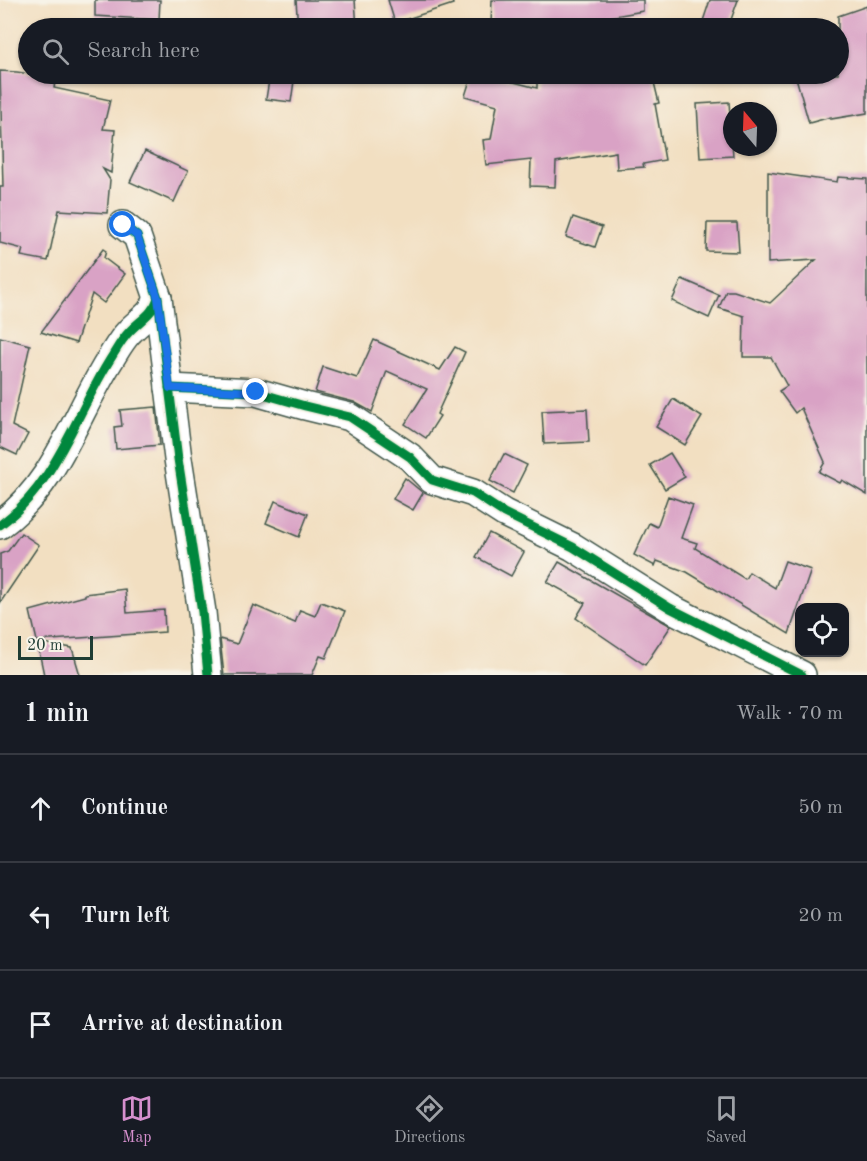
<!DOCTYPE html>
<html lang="en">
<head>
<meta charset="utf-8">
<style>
  body { margin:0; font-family:"Old Standard TT",serif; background:#20242c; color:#f1f3f6 }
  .controls { position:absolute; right:18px; bottom:18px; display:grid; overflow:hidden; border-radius:12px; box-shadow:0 2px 4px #0004 }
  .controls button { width:54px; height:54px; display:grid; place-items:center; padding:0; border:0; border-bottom:2px solid #363941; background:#171b24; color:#f1f3f6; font:30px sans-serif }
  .compass { position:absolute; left:723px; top:102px; width:54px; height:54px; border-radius:50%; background:#171b24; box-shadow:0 2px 4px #0004; rotate:341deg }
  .scale { position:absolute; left:18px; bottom:15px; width:75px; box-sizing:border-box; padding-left:6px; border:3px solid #1f3d34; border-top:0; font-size:16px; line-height:21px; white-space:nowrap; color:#1f3d34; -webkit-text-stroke:4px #f7f3e8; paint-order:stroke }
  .stop { position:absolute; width:18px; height:18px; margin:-14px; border:4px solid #1a73e8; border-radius:50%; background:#fff }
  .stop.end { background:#1a73e8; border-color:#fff; box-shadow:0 2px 6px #0008 }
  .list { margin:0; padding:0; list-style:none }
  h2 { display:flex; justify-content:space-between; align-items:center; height:78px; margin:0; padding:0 24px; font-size:26px }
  h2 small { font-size:20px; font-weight:400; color:#9ea1a6 }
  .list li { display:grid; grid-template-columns:39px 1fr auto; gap:18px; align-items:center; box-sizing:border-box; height:108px; padding:0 24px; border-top:2px solid #363941 }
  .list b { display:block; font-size:22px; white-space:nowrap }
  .list em { font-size:20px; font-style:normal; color:#9ea1a6 }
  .icon { flex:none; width:33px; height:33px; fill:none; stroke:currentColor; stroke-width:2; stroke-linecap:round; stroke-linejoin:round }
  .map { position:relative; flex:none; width:867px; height:675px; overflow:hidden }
  .search { position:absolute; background:#171b24; box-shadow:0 2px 4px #0004; left:18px; right:18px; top:18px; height:66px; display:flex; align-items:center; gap:15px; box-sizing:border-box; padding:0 21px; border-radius:33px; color:#9ea1a6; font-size:22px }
  .sheet { height:402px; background:#171b24 }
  nav { display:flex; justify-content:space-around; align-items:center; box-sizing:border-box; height:84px; border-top:2px solid #363941; background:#171b24; font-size:16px; color:#9ea1a6 }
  nav a { display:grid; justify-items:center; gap:3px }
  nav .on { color:#d690ce }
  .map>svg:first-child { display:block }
</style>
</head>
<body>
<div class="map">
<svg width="867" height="675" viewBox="0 0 867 675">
  <rect width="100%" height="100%" fill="#f7f3e8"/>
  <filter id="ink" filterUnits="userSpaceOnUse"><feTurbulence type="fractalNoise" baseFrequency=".0167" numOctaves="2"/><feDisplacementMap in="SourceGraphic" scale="12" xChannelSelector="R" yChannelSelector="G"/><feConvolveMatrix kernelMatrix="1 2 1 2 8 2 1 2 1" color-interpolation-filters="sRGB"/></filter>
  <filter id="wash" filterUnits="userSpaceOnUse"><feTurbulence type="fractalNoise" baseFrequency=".008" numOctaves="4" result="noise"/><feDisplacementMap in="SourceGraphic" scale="24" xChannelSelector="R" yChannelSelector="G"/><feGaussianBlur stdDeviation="1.35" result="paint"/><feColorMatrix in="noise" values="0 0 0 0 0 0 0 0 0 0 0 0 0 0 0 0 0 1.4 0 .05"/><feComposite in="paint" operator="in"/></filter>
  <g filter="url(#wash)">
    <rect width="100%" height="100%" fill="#f2dfc1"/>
    <g id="blocks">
      <g fill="#d9a2c5">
        <path d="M 95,0 L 160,0 L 159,20 L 95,16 Z"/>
        <path d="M 296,0 L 355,0 L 357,28 L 298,28 Z"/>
        <path d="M 388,0 L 452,0 L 453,4 L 395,23 Z"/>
        <path d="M 492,0 L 643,0 L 643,11 L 597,19 L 598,28 L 559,28 L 559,27 L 532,25 L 491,24 Z"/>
        <path d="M 710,0 L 738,0 L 728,28 L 703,21 Z"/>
        <path d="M 867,6 L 867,113 L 831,119 L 831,117 L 809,123 L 795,74 L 838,74 L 838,16 Z"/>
        <path d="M 0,71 L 17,72 L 56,78 L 54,88 L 110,100 L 103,129 L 115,130 L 111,173 L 103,169 L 110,180 L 107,213 L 59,210 L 48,261 L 21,256 L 23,249 L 0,243 L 0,187 L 3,187 Z"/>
        <path d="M 270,74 L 295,74 L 291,102 L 266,99 Z"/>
        <path d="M 472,74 L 483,74 L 537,88 L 537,74 L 652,74 L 659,103 L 655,104 L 665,160 L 643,164 L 644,167 L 617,169 L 616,152 L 556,162 L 555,187 L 530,186 L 531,160 L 486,165 L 483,140 L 491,139 L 497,105 L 465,96 Z"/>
        <path d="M 729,102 L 733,156 L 700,158 L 697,104 Z"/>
        <path d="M 145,151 L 188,171 L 174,202 L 130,182 Z"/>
        <path d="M 768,172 L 837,182 L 838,177 L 867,179 L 867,495 L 842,480 L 840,483 L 819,472 L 825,462 L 801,408 L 795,413 L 779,391 L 787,386 L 771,357 L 743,357 L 744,316 L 719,308 L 726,291 L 734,291 L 770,303 L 816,260 L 768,263 Z"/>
        <path d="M 573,217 L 602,227 L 595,247 L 566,237 Z"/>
        <path d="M 707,223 L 737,223 L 739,252 L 706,251 Z"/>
        <path d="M 103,249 L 106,251 L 104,258 L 125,274 L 104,303 L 92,294 L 76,343 L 41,332 Z"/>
        <path d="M 682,279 L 719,295 L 709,318 L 672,301 Z"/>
        <path d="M 0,337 L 30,345 L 12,426 L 28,434 L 17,455 L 0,447 Z"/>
        <path d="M 374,340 L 440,370 L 455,347 L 465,352 L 437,414 L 440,416 L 426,438 L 405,424 L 427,389 L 387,371 L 372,412 L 354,402 L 315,392 L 323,367 L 357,378 Z"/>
        <path d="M 673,399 L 702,417 L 685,445 L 656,427 Z"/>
        <path d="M 156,407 L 160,445 L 116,449 L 114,427 L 122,426 L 120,410 Z"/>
        <path d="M 587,409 L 589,442 L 544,444 L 542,411 Z"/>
        <path d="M 670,453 L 685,477 L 665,489 L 650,465 Z"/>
        <path d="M 504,454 L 527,465 L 513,493 L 490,481 Z"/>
        <path d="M 405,478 L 423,493 L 413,510 L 393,499 Z"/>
        <path d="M 668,496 L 693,505 L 681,538 L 697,543 L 695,548 L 745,579 L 749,572 L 775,588 L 785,561 L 811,570 L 789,634 L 687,572 L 657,561 L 655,566 L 634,555 L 649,523 L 657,527 Z"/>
        <path d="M 275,501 L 308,514 L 299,537 L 266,523 Z"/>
        <path d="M 21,533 L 39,545 L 0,603 L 0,554 L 8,551 Z"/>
        <path d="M 489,533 L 524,552 L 511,576 L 476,557 Z"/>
        <path d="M 559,562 L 671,626 L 645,665 L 576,618 L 585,603 L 547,582 Z"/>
        <path d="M 125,589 L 127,613 L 164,610 L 165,632 L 37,641 L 30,611 L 85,596 L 85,594 Z"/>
        <path d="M 321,602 L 345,611 L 326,658 L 320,656 L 312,675 L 224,675 L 220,639 L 237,644 L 253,605 L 295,623 L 300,610 L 315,616 Z"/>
        <path d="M 37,642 L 72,648 L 80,675 L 44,675 Z"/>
      </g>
    </g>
  </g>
  <g filter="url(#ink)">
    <use href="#blocks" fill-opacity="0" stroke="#3f5549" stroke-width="1.5"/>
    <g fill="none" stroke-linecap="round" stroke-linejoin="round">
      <defs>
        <g id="minor">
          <path d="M 123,225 L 137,236 L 158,298 L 178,459 L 202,612 L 208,675"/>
          <path d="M 169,388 L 256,392 L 305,406 L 350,417 L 410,457 L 432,480 L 473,493 L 504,513 L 573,547 L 670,608 L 802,675"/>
          <path d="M 0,525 C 57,483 75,415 111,358 C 116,350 122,339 129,332 C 140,320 153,314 158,298"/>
        </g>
      </defs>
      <use href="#minor" stroke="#3f5549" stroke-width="30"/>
      <use href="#minor" stroke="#fff" stroke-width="27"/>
      <defs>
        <g id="cycleway">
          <path d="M 123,225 L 137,236 L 158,298 L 178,459 L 202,612 L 208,675"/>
          <path d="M 169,388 L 256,392 L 305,406 L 350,417 L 410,457 L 432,480 L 473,493 L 504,513 L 573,547 L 670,608 L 802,675"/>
          <path d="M 0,525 C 57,483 75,415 111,358 C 116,350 122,339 129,332 C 140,320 153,314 158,298"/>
        </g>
      </defs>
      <use href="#cycleway" stroke="#f7f3e8" stroke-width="13"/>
      <use href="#cycleway" stroke="#00873e" stroke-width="9"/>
    </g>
  </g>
  <g fill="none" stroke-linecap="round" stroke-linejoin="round" filter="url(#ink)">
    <path stroke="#1a73e8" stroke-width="8" d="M 123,225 L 137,236 L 158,298 L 170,388 L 256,392"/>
  </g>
</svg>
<div class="controls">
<button><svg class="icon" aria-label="locate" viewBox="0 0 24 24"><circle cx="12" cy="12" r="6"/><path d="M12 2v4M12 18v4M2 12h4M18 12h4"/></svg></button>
</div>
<svg class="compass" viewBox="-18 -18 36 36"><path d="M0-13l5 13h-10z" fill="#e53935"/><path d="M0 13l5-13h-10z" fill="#9ea1a6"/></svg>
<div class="scale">20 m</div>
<div class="stop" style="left:123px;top:225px"></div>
<div class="stop end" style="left:256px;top:392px"></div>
<div class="search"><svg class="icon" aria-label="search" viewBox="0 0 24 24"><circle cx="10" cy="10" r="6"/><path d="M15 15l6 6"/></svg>Search here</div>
</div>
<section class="sheet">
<h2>1 min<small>Walk · 70 m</small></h2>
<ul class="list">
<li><svg class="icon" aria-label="ahead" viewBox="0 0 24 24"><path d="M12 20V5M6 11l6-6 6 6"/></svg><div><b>Continue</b></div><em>50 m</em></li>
<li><svg class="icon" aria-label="left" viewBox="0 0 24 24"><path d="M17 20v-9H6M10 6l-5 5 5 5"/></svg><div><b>Turn left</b></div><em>20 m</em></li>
<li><svg class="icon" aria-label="arrive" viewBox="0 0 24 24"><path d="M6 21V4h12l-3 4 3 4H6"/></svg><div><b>Arrive at destination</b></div></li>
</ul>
</section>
<nav>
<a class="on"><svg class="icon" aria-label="map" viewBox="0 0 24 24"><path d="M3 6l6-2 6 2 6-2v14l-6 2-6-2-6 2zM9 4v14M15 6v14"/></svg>Map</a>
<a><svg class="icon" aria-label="directions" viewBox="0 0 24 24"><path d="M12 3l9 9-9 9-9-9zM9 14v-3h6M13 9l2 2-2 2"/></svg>Directions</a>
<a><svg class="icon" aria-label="saved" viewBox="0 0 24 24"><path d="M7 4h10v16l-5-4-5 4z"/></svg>Saved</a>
</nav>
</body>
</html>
